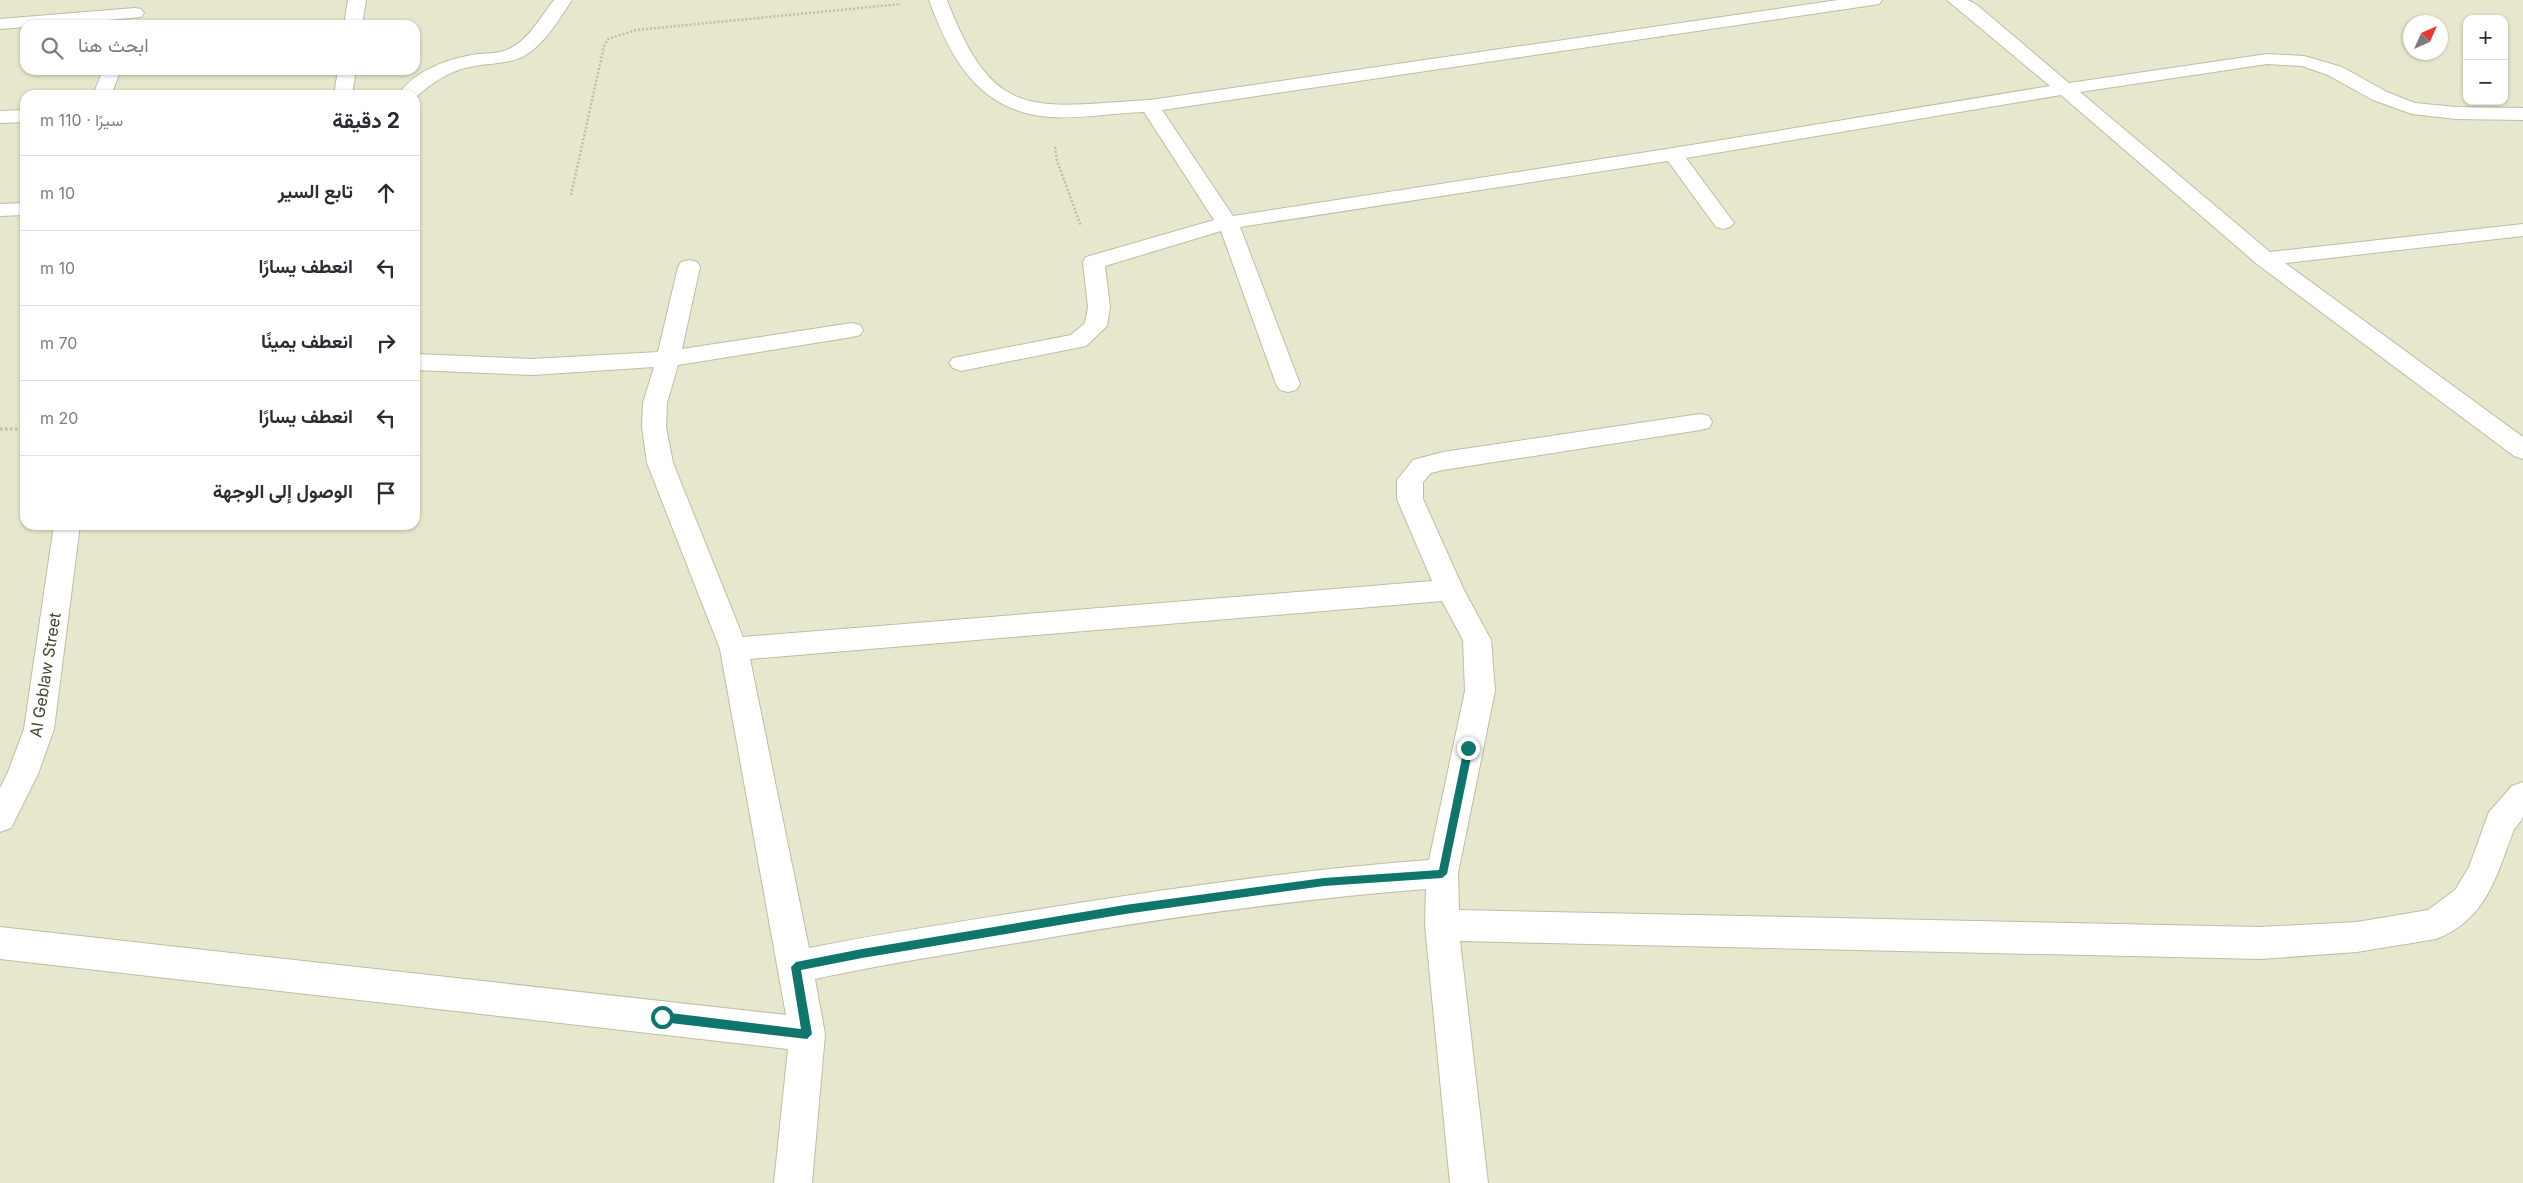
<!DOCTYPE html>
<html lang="ar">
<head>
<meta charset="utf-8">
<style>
  body { margin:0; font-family:Inter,Vazirmatn,sans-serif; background:#f2f2f3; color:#2b2b33; direction:rtl }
  .controls { position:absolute; right:15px; top:15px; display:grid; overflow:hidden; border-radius:10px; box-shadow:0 1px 4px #0004 }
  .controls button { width:45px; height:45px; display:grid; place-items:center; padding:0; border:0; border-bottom:1px solid #e1e1e2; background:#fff; color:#2b2b33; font:25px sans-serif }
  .compass { position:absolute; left:2403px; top:15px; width:45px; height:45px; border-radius:50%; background:#fff; box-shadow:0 1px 4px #0004; rotate:45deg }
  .stop { position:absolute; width:15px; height:15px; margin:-11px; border:4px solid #0f766e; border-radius:50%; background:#fff }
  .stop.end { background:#0f766e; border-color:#fff; box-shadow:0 1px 5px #0008 }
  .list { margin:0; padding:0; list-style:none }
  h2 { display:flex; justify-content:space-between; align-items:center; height:65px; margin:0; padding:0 20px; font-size:21px }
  h2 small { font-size:16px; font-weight:400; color:#7c7c81 }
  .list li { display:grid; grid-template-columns:32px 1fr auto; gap:15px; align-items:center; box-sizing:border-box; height:75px; padding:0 20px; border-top:1px solid #e1e1e2 }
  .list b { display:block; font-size:19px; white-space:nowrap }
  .list em { font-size:16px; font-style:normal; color:#7c7c81 }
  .icon { flex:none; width:28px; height:28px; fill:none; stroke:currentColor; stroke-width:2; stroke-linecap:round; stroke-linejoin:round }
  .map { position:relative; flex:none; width:2523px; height:1183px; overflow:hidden; direction:ltr }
  .search { position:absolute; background:#fff; box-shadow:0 1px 4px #0004; left:20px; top:20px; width:400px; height:55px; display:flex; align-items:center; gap:12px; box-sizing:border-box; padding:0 18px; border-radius:15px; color:#7c7c81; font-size:19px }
  .panel { position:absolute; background:#fff; box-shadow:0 1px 4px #0004; left:20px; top:90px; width:400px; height:440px; border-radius:15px; direction:rtl }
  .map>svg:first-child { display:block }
</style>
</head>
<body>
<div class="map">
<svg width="2523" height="1183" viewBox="0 0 2523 1183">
  <rect width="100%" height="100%" fill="#f2f2e1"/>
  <path fill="#e7e7ce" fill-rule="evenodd" d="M 0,0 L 2523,0 L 2523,1183 L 0,1183 ZM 2467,19 L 2504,19 L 2504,101 L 2467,101 ZM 2410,22 L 2440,22 L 2440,52 L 2410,52 ZM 25,25 L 415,25 L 415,70 L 25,70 ZM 25,95 L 415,95 L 415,525 L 25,525 Z"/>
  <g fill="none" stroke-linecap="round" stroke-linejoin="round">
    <defs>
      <g id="minor">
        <path d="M 554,0 L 572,0 C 559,19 545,44 524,56 C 509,64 492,63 475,66 C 452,69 432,82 415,98 L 415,95 L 398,95 C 415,70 449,58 478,54 C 489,53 500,54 511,48 C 530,38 541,16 554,0 Z"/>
        <path d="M 929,0 L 947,0 C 994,125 1036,106 1150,100 L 1838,0 L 1882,0 L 1879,4 L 1873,5 L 1162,110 L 1233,216 L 1673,148 L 2050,86 L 1947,0 L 1968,0 L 1977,5 L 2069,83 L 2267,54 L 2304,56 L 2342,67 L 2387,92 L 2415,103 L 2456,107 L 2523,108 L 2523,120 L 2456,119 L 2412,114 L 2373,100 L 2328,75 L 2302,66 L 2267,64 L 2080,92 L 2270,252 L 2523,224 L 2523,236 L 2285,263 L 2523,437 L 2523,459 L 2514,456 L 2257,264 L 2061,95 L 1686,158 L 1734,223 L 1730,227 L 1723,229 L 1716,227 L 1668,161 L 1240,227 L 1300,384 L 1296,390 L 1288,392 L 1280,390 L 1276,384 L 1221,231 L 1105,266 L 1110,307 L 1107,326 L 1086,346 L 961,371 L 953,368 L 949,363 L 953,358 L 1071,335 L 1085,323 L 1088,307 L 1083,262 L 1086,257 L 1214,220 L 1144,112 C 1113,113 1081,119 1049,117 C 979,111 951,60 929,0 Z"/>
        <path d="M 135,8 L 141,9 L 144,13 L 141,17 L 52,25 L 25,25 L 25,27 L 0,29 L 0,19 Z"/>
        <path d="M 103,70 L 121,70 L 111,95 L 93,95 Z"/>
        <path d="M 25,110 L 25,122 L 0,123 L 0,111 Z"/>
        <path d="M 25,203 L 25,215 L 0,216 L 0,204 Z"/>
        <path d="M 689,260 L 697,262 L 700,267 L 682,349 L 852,323 L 860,325 L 863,330 L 860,335 L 852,337 L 678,365 L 667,403 L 666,427 L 673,463 L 743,637 L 1432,581 L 1397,499 L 1397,480 L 1413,460 L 1443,452 L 1700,414 L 1709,416 L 1712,422 L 1709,428 L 1700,430 L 1443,470 L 1431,473 L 1423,482 L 1423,499 L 1464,590 L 1491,640 L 1495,691 L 1458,873 L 1459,910 L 2260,927 L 2357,922 L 2428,910 L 2455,890 L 2469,867 L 2489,812 L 2512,786 L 2523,782 C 2523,792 2523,806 2523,816 C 2522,822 2515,826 2513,832 C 2496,877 2486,920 2436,939 L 2357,952 L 2260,959 L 1460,941 L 1488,1183 L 1450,1183 L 1425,925 L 1426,889 C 1295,899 1165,918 1035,940 C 962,952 888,963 815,979 L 825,1034 L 812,1183 L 774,1183 L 788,1049 L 0,959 L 0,927 L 786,1015 L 720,649 L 647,463 L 642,427 L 643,403 L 654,367 L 532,375 L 415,370 L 415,354 L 532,359 L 658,352 L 678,267 L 681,262 ZM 1442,601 L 1463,640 L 1465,691 L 1429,860 C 1296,870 1165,889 1034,910 C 959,922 884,933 809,948 L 750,659 Z"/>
      </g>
      <g id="tertiary">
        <path d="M 348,0 L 366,0 L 362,25 L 344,25 Z"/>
        <path d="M 338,70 L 356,70 L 352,95 L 334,95 Z"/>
        <path d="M 54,525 L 80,525 L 54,729 L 38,774 L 11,828 L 0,832 L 0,788 L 8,772 L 24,729 Z"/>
      </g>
    </defs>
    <use href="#minor" stroke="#bebda3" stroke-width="2"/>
    <use href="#tertiary" stroke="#bebda3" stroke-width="2"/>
    <g stroke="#c1c093" stroke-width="2.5" stroke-dasharray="2 2" stroke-linecap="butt">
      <path d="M 1055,147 L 1057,161 L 1081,226"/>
      <path d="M 571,195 L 604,46 L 608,39 L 636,30 L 901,4"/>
    </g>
    <path stroke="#c1c093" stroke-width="3" stroke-dasharray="2.5 2.5" stroke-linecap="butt" d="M 0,429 L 25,429"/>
    <use href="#minor" fill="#fff" fill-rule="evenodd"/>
    <use href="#tertiary" fill="#fff" fill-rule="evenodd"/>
  </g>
  <path fill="#0f766e" d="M 1468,745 L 1473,748 L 1447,874 L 1442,878 L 1324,886 L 1125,914 L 862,958 L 801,970 L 812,1034 L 807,1039 L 662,1022 L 657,1017 L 662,1012 L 801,1029 L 791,967 L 796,962 L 862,949 L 1125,905 L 1324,878 L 1439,870 L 1464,748 Z"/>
  <g text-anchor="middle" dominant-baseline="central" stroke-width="5" stroke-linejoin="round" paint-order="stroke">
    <g font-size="16" fill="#444331" stroke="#fff">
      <text transform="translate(45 675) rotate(-81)">Al Geblaw Street</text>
    </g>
  </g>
</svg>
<div class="controls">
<button>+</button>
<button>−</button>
</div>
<svg class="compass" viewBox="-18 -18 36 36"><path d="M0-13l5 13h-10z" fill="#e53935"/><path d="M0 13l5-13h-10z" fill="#7c7c81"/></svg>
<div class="stop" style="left:662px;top:1017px"></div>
<div class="stop end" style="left:1468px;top:748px"></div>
<div class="search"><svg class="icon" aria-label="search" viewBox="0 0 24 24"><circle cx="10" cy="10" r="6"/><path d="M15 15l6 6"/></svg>ابحث هنا</div>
<section class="panel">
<h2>2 دقيقة<small>سيرًا · 110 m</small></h2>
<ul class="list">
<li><svg class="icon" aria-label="ahead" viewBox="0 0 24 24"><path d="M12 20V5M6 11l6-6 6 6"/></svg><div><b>تابع السير</b></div><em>10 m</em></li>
<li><svg class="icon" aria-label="left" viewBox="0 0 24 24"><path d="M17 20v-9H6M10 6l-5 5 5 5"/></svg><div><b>انعطف يسارًا</b></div><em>10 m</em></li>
<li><svg class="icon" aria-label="right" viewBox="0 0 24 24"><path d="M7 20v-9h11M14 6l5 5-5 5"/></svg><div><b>انعطف يمينًا</b></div><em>70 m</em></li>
<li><svg class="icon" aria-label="left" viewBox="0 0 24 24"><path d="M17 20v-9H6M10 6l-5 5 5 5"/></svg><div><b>انعطف يسارًا</b></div><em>20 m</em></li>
<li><svg class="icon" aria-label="arrive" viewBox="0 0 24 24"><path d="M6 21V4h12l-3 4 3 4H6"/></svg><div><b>الوصول إلى الوجهة</b></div></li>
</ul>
</section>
</div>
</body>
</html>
